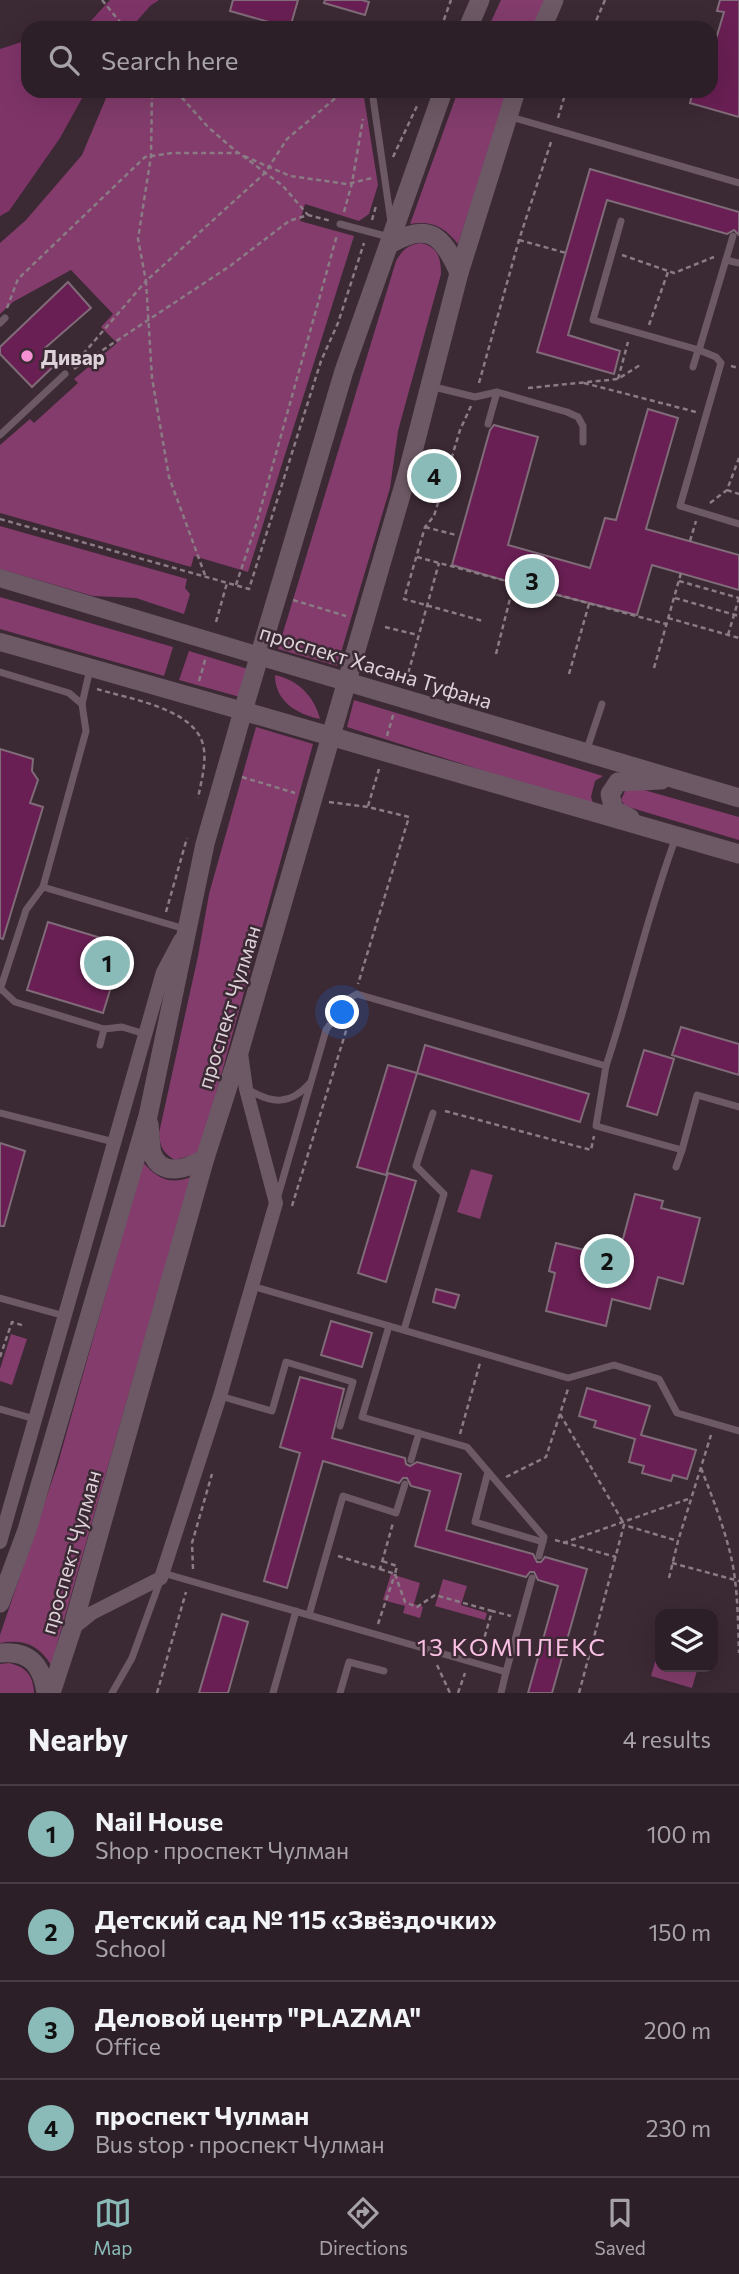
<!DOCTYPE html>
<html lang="en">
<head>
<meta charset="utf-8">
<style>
  body { margin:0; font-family:Commissioner,sans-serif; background:#382c33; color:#f1f3f6 }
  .controls { position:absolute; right:21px; bottom:21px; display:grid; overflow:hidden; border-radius:14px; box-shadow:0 7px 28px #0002 }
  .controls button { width:63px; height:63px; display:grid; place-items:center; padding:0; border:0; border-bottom:2px solid #483d44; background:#2c1f27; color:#f1f3f6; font:35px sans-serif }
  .you { position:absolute; left:343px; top:1013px; width:24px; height:24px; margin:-18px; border:5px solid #fff; border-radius:50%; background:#1a73e8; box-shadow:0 0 0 10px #1a73e833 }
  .badge { display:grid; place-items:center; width:46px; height:46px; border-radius:50%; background:#8bbbb9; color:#111; font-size:23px; font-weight:700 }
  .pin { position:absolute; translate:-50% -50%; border:4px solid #fff; box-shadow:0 2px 7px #0006 }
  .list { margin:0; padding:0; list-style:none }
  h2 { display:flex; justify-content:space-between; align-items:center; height:91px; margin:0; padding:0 28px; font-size:30px }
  h2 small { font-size:23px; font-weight:400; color:#a6a2a7 }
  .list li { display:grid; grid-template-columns:46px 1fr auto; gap:21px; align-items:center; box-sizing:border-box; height:98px; padding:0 28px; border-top:2px solid #483d44 }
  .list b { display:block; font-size:26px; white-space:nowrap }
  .list p { margin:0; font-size:23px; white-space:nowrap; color:#a6a2a7 }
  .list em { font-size:23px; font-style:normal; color:#a6a2a7 }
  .icon { flex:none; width:38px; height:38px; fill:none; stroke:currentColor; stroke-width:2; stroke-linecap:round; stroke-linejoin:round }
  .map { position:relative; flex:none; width:739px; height:1693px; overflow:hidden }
  .search { position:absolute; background:#2c1f27; box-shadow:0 7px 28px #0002; left:21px; right:21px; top:21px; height:77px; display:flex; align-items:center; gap:18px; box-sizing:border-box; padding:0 24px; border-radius:21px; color:#a6a2a7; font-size:26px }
  .sheet { height:483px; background:#2c1f27 }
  nav { display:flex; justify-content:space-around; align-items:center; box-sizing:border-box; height:98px; border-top:2px solid #483d44; background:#2c1f27; font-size:19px; color:#a6a2a7 }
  nav a { display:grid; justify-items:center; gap:4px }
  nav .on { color:#8bbbb9 }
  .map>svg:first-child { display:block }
</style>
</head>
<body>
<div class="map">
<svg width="739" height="1693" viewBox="0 0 739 1693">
  <rect width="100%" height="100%" fill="#3b2934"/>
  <g fill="#833c6c">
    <path d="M 501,0 L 547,0 L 535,28 L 488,28 Z"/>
    <path d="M 109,91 L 363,91 L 378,185 L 369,214 L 359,221 L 305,204 L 300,221 L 354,236 L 248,572 L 194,556 L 191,567 L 0,513 L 0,445 L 30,419 L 34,423 L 78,383 L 74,379 L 117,343 L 101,327 L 113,314 L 71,270 L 13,302 L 0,314 L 0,243 L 26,220 L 82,155 Z"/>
    <path d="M 458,91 L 507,94 L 458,244 C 445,227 431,220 410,224 Z"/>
    <path d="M 421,243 C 438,247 441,258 441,274 L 398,431 L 390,488 L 337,666 L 278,649 L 396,261 C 403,249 408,245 421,243 Z"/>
    <path d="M 0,526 L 187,579 L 185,588 L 190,594 L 184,614 L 136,598 L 93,596 L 0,569 Z"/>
    <path d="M 0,597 L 173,647 L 164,676 L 0,629 Z"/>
    <path d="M 189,651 L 248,669 L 240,697 L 179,680 Z"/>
    <path d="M 275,675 C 298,680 314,696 320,719 C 296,714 275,701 275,675 Z"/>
    <path d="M 354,700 L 603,776 L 595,781 L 591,797 L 594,806 L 347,727 Z"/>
    <path d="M 256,727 L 313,744 L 202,1144 L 196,1154 L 175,1160 C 163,1153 160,1147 159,1133 L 198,956 L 209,894 Z"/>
    <path d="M 637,788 L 739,817 L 739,840 L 625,806 L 621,800 L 625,791 Z"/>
    <path d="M 143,1162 C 157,1179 170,1185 191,1177 L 51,1665 C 39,1645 23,1639 0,1643 L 0,1635 L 58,1463 Z"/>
    <path d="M 471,1169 L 493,1175 L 480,1219 L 457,1212 Z"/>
    <path d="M 11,1334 L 27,1339 L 12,1385 L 0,1381 L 0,1369 Z"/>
    <path d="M 391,1574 L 420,1583 L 414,1604 L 423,1607 L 420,1618 L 403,1613 L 405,1606 L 383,1600 Z"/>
    <path d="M 443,1579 L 467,1586 L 461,1605 L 487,1613 L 485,1620 L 435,1606 Z"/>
    <path d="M 660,1644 L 660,1667 L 698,1667 L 692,1688 L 651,1676 Z"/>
    <path d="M 9,1663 C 26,1667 33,1675 34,1693 L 0,1693 L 0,1664 Z"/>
  </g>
  <g fill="#7f3468">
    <path d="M 110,0 L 159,0 L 150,6 L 131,28 L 72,28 L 87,25 Z"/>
    <path d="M 28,40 L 28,91 L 86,91 L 60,138 L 9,211 L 0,216 L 0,49 Z"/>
  </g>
  <g fill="#691f53" stroke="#806b78" stroke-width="2">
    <path d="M 233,0 L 298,0 L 290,28 L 230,11 Z"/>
    <path d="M 325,0 L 362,0 L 369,2 L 365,15 L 324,3 Z"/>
    <path d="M 720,0 L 739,0 L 739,117 L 690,103 L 693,91 L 711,91 L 711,56 L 724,12 L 717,11 Z"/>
    <path d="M 590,169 L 739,212 L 739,235 L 734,230 L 727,234 L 607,200 L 568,335 L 620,351 L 614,374 L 537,352 Z"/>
    <path d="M 68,282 L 91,308 L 45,348 L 59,361 L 32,387 L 0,354 L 0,347 Z"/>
    <path d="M 648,409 L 678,418 L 646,529 L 739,555 L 739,590 L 652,565 L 637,615 L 537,590 L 452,565 L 490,430 L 494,425 L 538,437 L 508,545 L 590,568 L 605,518 L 616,520 Z"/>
    <path d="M 0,749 L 33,759 L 32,771 L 38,780 L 30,803 L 43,807 L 3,939 L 0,938 Z"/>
    <path d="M 48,922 L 124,945 L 103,1013 L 27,990 Z"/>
    <path d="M 681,1027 L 739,1044 L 739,1075 L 672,1055 Z"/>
    <path d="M 425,1045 L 589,1094 L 580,1122 L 417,1073 Z"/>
    <path d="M 644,1050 L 674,1059 L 657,1115 L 627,1106 Z"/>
    <path d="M 388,1065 L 417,1073 L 386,1175 L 357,1167 Z"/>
    <path d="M 0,1143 L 25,1151 L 4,1226 L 0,1226 Z"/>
    <path d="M 388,1173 L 416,1181 L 386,1282 L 358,1273 Z"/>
    <path d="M 635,1194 L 663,1201 L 661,1208 L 700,1218 L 683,1284 L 658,1277 L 650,1309 L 612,1299 L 606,1326 L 546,1311 L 555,1273 L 549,1271 L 556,1243 L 589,1251 L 587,1258 L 616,1265 Z"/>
    <path d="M 436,1289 L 459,1295 L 455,1308 L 433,1302 Z"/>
    <path d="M 331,1321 L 372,1333 L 362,1367 L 321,1355 Z"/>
    <path d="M 300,1377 L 344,1389 L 332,1438 L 405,1458 L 406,1464 L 410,1466 L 417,1462 L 461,1474 L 446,1530 L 533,1554 L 537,1562 L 541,1562 L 545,1557 L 587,1569 L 552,1693 L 528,1693 L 558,1586 L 538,1580 L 534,1572 L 530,1572 L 526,1577 L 415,1546 L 430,1491 L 411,1486 L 407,1478 L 403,1478 L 399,1483 L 323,1461 L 287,1588 L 264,1581 L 300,1453 L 280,1447 Z"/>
    <path d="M 587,1388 L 650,1406 L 641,1435 L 696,1450 L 687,1479 L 673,1475 L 671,1481 L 642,1473 L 644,1466 L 629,1462 L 635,1439 L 594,1427 L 596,1421 L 579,1416 Z"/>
    <path d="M 222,1614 L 248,1622 L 228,1693 L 199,1693 Z"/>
  </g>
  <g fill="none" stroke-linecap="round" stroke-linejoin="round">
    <g stroke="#8a7b84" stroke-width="2.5" stroke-dasharray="5 3.5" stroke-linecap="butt">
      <path d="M 102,0 L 125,28"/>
      <path d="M 441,28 L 451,0"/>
      <path d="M 593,28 L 605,0"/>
      <path d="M 176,91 L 208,127 L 238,153"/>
      <path d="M 558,118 L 566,91"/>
      <path d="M 244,156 L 290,176 L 347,184 L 372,178"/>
      <path d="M 393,157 L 417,106"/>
      <path d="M 344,212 L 352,183 L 363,119"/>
      <path d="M 372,220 L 376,206"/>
      <path d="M 519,240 L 566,253"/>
      <path d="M 622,255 L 674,273 L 714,257"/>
      <path d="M 7,308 L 18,279 L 145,157 L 172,153 L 239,153 L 283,186 L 308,215"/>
      <path d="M 649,325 L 668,272"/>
      <path d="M 731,366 L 739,368"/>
      <path d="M 72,367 L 146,281 L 138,239 L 151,156 L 152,91"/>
      <path d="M 74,369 L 230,266 L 289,221 L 308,215 L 331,221"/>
      <path d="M 618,379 L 628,342"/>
      <path d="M 479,383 L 519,240 L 551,142"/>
      <path d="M 584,383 L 696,412"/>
      <path d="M 528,388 L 618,379 L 640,365"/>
      <path d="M 471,406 L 460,430 L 434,516 L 425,527 L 404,599 L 483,621"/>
      <path d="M 727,490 L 739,494"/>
      <path d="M 710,503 L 727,490 L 739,458"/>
      <path d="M 0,519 L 249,589 L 321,361 L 338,323 L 364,243"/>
      <path d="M 425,527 L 456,535"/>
      <path d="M 690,541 L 696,521"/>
      <path d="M 417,557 L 666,624"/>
      <path d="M 205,575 L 169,477 L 152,378 L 146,281 L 265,173 L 287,139 L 344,91"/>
      <path d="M 679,581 L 739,598"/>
      <path d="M 236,585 L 256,525 L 337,235"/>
      <path d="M 675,598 L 739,616"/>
      <path d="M 293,600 L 346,616"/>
      <path d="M 668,618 L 739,638"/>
      <path d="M 216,622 L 227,583"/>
      <path d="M 385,627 L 418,635"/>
      <path d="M 728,635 L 739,598"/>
      <path d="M 496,654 L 514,583"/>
      <path d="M 654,668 L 681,573"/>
      <path d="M 569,674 L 589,604"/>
      <path d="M 199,681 L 206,657"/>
      <path d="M 406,681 L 439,563"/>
      <path d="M 97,689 C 129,699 200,709 204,750 C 206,765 201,783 198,798"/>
      <path d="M 387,736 L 394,712"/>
      <path d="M 242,777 L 295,793"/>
      <path d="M 329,802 L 368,807 L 409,817 L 358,984"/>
      <path d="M 368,806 L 379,769"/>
      <path d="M 166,912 L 187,838"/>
      <path d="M 445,1111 L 591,1150 L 594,1136"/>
      <path d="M 292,1206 L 350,1018"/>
      <path d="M 0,1357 L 12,1322 L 25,1326"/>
      <path d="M 560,1414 L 623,1522"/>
      <path d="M 460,1434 L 480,1363"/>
      <path d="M 701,1468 C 713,1499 725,1529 732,1561 C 738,1591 738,1623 739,1653"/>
      <path d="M 506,1477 L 546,1457 L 568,1389"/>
      <path d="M 555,1540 L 616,1557"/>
      <path d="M 563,1543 L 691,1498"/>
      <path d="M 338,1556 L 380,1569 L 393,1523"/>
      <path d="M 672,1563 L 739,1581"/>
      <path d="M 193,1569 L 192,1543 L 212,1474"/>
      <path d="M 380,1569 L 395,1574 L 397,1566 L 382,1561"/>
      <path d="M 395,1574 L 405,1602 L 417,1607 L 435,1595 L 492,1611"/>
      <path d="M 669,1578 L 678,1541 L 711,1435"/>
      <path d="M 378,1624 L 395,1574"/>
      <path d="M 480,1653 L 492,1611 L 511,1616"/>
      <path d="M 437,1665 L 450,1693"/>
      <path d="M 157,1693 L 186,1592"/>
      <path d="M 458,1693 L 465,1673"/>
      <path d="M 579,1693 L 624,1525 L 678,1541"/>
    </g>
    <g stroke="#6d5965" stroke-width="7">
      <path d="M 372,91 L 391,222"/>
      <path d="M 511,117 L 739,183"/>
      <path d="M 621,221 L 593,320 L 699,350 L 716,357 L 721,363 L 680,506 L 739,524"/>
      <path d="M 340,224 L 389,237"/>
      <path d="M 726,260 L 739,263"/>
      <path d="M 0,323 L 5,318"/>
      <path d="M 699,350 L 733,236"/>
      <path d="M 693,367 L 698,350"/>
      <path d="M 430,386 L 475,397 L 497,392 L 567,412 L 578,417 L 583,426 L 583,442"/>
      <path d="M 488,424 L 497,392"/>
      <path d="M 0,435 L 65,374"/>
      <path d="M 90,669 L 82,704 L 86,731 L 43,887 L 185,929"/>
      <path d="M 0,672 L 69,693 L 82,704"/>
      <path d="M 586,752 L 602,704"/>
      <path d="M 1,989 L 15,1002 L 104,1029 L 122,1027 L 145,1034"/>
      <path d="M 0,990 L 26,910 L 43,887"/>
      <path d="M 100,1045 L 104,1029"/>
      <path d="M 606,1066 L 596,1126 L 682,1150 L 697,1095 L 739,1107"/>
      <path d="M 249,1090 C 272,1104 290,1105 309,1084"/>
      <path d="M 0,1113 L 114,1142"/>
      <path d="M 676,1167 L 682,1150"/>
      <path d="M 277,1199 L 326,1030 L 348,999 L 357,994 L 606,1066 C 631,990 648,912 676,837"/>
      <path d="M 252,1286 L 568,1378 L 614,1365 L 659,1379 L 677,1413 L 739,1431"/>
      <path d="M 0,1298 L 65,1316"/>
      <path d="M 389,1326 L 362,1417 L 467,1447 L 544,1537 L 539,1556"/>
      <path d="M 404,1330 L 444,1194 L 416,1166 L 433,1113"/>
      <path d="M 220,1396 L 272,1411 L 286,1362 L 353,1382 L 340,1426"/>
      <path d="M 0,1409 L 35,1419"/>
      <path d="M 411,1460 L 419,1433"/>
      <path d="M 488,1472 L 475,1522 L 543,1542"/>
      <path d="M 163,1573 L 506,1672 L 532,1578"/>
      <path d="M 309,1615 L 343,1496 L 396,1513 L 405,1484"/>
      <path d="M 112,1693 L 132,1658 L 160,1581"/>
      <path d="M 273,1693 L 296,1611"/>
      <path d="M 340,1693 L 349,1662 L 384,1671"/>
      <path d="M 501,1693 L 506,1672"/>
    </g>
    <g stroke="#6d5965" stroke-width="14">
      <path d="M 0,1542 L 163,972 L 180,940"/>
      <path d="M 72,1629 L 92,1613 L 161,1578 L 220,1396 L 276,1203 L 246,1089 L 241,1053"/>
    </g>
    <g stroke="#6d5965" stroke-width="18">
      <path d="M 0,578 L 260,656"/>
      <path d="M 0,642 L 243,711"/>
    </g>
    <g stroke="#6d5965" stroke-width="19">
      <path d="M 468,28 L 480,0"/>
      <path d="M 542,28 L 554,0"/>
      <path d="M 390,244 C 429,221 443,236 459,273"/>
      <path d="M 260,656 L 739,798"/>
      <path d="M 243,711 L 739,854"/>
      <path d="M 630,818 L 614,810 L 610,794 L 618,782 L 661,780"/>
      <path d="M 149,1124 C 150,1133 150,1144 152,1153 C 161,1179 189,1168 205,1158"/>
      <path d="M 0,1603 L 27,1530 L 148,1116 L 205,844 L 243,711 L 344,371 L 443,91"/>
      <path d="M 0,1653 C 30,1650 42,1665 46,1693"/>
      <path d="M 51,1693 L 72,1629 L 205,1158 L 240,1049 L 408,471 L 459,273 L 516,91"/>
    </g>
  </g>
  <circle fill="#f591d2" stroke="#3b2934" stroke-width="2.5" cx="27" cy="356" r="7"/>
  <g text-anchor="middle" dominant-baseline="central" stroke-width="5" stroke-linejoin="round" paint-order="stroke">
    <g font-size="21" font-weight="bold" fill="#ded2d9" stroke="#3b2934" text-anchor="start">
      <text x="41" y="356">Дивар</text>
    </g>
    <g font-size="21" fill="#ded2d9" stroke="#3b2934">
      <text transform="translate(376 666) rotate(17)">проспект Хасана Туфана</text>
      <text transform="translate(228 1007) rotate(-73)">проспект Чулман</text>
      <text transform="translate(70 1552) rotate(-74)">проспект Чулман</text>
    </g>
    <g font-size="24" letter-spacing="2" fill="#fbc1e5" stroke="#3b2934">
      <text x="512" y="1646">13 КОМПЛЕКС</text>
    </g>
  </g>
</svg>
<div class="controls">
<button><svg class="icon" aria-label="layers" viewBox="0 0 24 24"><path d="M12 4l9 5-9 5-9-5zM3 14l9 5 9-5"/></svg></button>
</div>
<div class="you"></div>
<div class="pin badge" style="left:107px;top:963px">1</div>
<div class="pin badge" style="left:607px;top:1261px">2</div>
<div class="pin badge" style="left:532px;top:581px">3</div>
<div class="pin badge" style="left:434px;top:476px">4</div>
<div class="search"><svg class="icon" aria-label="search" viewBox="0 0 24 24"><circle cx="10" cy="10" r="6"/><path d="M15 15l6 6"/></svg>Search here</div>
</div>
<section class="sheet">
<h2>Nearby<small>4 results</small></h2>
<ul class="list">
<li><span class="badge">1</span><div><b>Nail House</b><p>Shop · проспект Чулман</p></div><em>100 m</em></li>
<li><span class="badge">2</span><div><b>Детский сад № 115 «Звёздочки»</b><p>School</p></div><em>150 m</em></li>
<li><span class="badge">3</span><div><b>Деловой центр &quot;PLAZMA&quot;</b><p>Office</p></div><em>200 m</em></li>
<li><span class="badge">4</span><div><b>проспект Чулман</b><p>Bus stop · проспект Чулман</p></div><em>230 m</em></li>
</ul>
</section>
<nav>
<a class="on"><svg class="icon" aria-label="map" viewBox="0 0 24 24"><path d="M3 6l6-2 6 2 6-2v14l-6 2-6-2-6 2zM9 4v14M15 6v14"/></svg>Map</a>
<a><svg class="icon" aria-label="directions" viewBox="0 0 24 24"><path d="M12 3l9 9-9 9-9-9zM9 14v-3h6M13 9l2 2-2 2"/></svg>Directions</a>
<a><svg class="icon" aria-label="saved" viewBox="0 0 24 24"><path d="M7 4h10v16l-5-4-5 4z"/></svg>Saved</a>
</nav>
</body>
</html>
